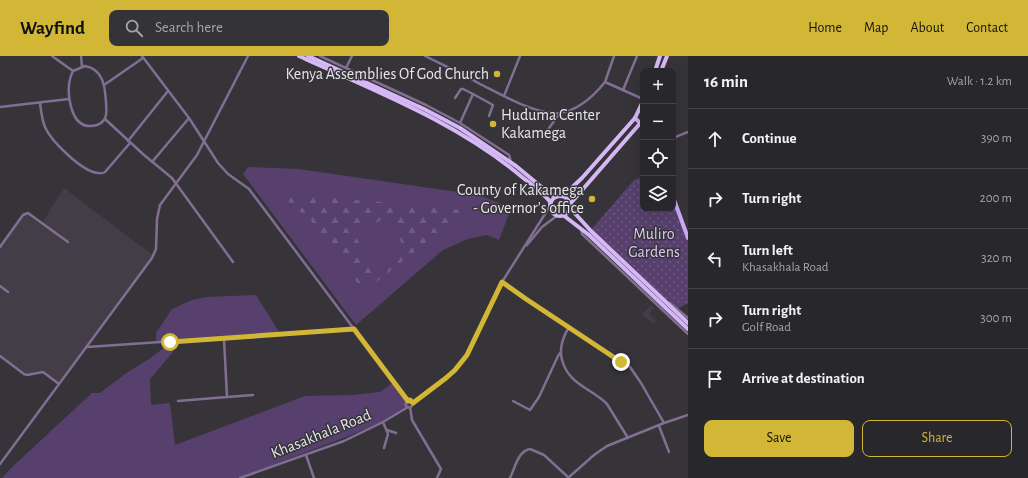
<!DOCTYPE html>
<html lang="en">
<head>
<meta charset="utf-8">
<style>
  body { margin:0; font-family:"Alegreya Sans",sans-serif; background:#343337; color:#f1f3f6 }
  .controls { position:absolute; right:12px; top:12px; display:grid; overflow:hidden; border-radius:8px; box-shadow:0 4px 16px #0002 }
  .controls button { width:36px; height:36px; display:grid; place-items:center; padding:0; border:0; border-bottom:1px solid #444447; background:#28272b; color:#f1f3f6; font:20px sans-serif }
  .stop { position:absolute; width:12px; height:12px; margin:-9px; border:3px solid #d2b635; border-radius:50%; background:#fff }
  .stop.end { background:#d2b635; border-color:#fff; box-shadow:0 1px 4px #0008 }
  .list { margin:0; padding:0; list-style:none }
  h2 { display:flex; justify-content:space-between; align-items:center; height:52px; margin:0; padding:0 16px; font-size:17px }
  h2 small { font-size:13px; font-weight:400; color:#a5a5a9 }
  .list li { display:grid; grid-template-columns:26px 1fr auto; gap:12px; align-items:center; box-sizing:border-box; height:60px; padding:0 16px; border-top:1px solid #444447 }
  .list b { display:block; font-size:15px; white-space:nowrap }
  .list p { margin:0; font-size:13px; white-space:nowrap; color:#a5a5a9 }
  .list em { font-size:13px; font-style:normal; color:#a5a5a9 }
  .actions { display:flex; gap:8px; padding:12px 16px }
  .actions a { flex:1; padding:9px 0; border:1px solid #d2b635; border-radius:8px; text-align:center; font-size:14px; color:#d2b635 }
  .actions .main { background:#d2b635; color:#111 }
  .icon { flex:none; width:22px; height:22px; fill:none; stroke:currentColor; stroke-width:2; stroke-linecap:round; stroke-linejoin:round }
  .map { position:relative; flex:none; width:688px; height:422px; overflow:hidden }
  header { display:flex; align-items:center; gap:24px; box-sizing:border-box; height:56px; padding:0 20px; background:#d2b635; color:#111 }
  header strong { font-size:19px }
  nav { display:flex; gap:22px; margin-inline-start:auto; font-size:14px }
  .search { width:280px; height:36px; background:#343337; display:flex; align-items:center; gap:10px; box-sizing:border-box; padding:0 14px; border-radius:8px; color:#a5a5a9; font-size:15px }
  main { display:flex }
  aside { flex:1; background:#28272b }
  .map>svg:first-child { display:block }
</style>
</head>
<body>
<header>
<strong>Wayfind</strong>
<div class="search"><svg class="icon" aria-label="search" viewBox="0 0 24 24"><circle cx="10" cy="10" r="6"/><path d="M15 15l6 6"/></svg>Search here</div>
<nav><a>Home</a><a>Map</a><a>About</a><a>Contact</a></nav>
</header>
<main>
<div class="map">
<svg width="688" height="422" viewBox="0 0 688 422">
  <defs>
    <pattern id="forest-firs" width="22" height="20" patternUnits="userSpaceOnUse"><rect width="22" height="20" fill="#57406d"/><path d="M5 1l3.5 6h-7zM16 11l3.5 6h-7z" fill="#6f5c82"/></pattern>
    <pattern id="park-dots" width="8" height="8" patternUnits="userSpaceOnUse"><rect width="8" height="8" fill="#57406d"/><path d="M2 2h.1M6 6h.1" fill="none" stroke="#6f5c82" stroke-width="1.8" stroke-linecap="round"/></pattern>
  </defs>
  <rect width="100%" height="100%" fill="#363439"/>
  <g fill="#423d47">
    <path d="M 64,132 L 154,200 L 59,328 L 45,317 L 27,318 L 24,317 L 0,300 L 0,191 L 23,160 L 29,158 L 42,167 Z"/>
    <path d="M 651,249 L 654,252 L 649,258 L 656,265 L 653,268 L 642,258 Z"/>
  </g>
  <g fill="#57406d">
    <path d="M 248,111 L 298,113 L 479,139 L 499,147 L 510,155 L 499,184 L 487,179 L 468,183 L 443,194 L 356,269 L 243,118 Z"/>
    <path d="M 256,239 L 279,276 L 173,283 L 173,296 L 150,323 L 151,349 L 170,347 L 175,389 L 305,340 L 352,339 L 380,336 L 394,326 L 410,348 L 379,367 L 361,375 L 240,422 L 2,422 L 11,412 L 92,337 L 100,337 L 125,318 L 149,303 L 165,291 L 165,286 L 156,287 L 156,277 L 172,253 L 192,244 L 206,241 Z"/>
  </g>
  <path fill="url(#forest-firs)" fill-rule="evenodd" d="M 292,138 L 457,153 L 470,153 L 470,155 L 459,160 L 370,231 L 362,233 L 312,166 L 288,145 ZM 388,160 L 404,192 L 374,213 L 355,179 Z"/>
  <path fill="url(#park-dots)" d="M 643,121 L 643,153 L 673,153 L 673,141 L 688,182 L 688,247 L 674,254 L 591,174 L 634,124 Z"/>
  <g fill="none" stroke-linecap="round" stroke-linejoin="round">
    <g stroke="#806f92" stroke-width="2.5">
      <path d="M 52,0 L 73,15"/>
      <path d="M 81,0 L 82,11"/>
      <path d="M 142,0 L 189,62 L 218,107 L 228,118 L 249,133 L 408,345"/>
      <path d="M 320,0 L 426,49 L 460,67 L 506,97 L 509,99 L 511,106"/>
      <path d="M 425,0 C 443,9 462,18 480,28 C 500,38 538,60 560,57 C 579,54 593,41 605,26 L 643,43"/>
      <path d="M 85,10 C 103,13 105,30 106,46 C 106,52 108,59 104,64 C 102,67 100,68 97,69 C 83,73 76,66 72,54 C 68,41 67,27 73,15 Z"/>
      <path d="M 346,12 L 352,0"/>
      <path d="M 605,26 L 614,0"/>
      <path d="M 104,29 L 143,2"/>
      <path d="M 623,34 L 637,0"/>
      <path d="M 504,40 L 520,0"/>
      <path d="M 455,42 L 461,33 L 463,33 L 473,38"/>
      <path d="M 40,47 C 41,55 42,64 45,71 C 51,85 83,117 99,117 C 101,118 103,117 105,116 L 130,87"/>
      <path d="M 0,51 L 69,43"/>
      <path d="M 105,63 L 144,99 L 172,122 L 233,206"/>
      <path d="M 460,67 L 473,38 L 493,49 L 489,60"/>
      <path d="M 544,79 L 560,57"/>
      <path d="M 673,82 L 688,76"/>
      <path d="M 128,85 L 168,35"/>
      <path d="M 152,106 L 189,62"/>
      <path d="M 581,173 L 582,178 L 688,278"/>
      <path d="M 527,189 L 542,171 L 558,159"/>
      <path d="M 0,191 L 23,159 L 28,157 L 68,186"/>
      <path d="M 502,226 L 526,243 L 630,311 L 641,327 L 664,367"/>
      <path d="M 0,230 L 8,236"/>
      <path d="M 670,247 L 688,262"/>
      <path d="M 569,271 C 563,281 559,293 562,304 C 569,329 591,332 607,348 L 628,382"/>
      <path d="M 87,291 L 354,273"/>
      <path d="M 0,300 L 24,318 L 27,319 L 43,316 L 59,328"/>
      <path d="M 227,341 L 253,339"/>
      <circle cx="409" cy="348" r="3.5"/>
      <path d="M 178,345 L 227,341 L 224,283"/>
      <path d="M 513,345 L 530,354 L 539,341 L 558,300 L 560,297"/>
      <path d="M 413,347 L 446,322 L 455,314 L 467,299 L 502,226 L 550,150"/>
      <path d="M 410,351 L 412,364 L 441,413 L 437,422"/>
      <path d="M 383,366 L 388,378 L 384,392"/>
      <path d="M 659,370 L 669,396"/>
      <path d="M 387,374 L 396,377"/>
      <path d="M 306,399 L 314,422"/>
      <path d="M 0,408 L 152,202 L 156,193 L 157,163 L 160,149 L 197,99 L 248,0"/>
      <path d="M 240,422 L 344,385 L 383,366 L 408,351"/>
      <path d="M 510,422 C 515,412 518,395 530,393 L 544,399 L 569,422"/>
      <path d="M 568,422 L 594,399 L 607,390 L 664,367 L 688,359"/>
    </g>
    <g stroke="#cba8f0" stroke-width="4">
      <path d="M 639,54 L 643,57"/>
      <path d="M 635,62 L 643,70"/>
      <path d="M 673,141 L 688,182"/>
    </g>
    <g stroke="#d6b8f6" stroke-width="4">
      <path d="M 299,0 C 375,35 457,66 522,121 C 532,129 543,136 551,147"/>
      <path d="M 308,0 L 424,53 L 460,72 L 516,110 L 545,134 L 556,141"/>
      <path d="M 655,15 L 660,0"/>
      <path d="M 661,15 L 667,0"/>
      <path d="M 563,140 L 582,122 L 635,62 L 643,45"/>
      <circle cx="560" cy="150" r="10"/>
      <path d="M 570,148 L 643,64"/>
      <path d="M 570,152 L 591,175 L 688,267"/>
      <path d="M 563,159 L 589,179 L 688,273"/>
    </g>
  </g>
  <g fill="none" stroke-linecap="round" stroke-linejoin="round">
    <path stroke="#d2b635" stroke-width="5" d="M 170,286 L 354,273 L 408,345 L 410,344 L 413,347 L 446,322 L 455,314 L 467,299 L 502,226 L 526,243 L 621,306"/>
  </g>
  <g fill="#d2b635" stroke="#363439" stroke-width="1.5">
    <circle cx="497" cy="18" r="4"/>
    <circle cx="493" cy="68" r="4"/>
    <circle cx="592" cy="143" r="4"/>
  </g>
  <g text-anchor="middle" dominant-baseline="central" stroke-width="3" stroke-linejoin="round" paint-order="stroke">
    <g font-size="16" fill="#e8e6ea" stroke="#363439" text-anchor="end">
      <text x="489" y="18">Kenya Assemblies Of God Church</text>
      <text x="501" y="59" text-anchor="start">Huduma Center<tspan x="501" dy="18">Kakamega</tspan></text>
      <text x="584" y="134">County of Kakamega<tspan x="584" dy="18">- Governor's office</tspan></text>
    </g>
    <g font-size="16" fill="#ddc9f4" stroke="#363439">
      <text x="654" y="178">Muliro<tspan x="654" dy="18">Gardens</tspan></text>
    </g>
    <g font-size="16" fill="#e8e6ea" stroke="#363439">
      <text transform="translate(321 378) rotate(-22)">Khasakhala Road</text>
    </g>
  </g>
</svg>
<div class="controls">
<button>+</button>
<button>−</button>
<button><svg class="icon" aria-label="locate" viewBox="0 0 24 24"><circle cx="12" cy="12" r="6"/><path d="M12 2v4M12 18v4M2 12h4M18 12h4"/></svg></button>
<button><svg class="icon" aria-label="layers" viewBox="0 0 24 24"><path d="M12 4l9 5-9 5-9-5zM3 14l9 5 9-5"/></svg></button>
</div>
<div class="stop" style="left:170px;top:286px"></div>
<div class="stop end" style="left:621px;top:306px"></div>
</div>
<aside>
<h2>16 min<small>Walk · 1.2 km</small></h2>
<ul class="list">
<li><svg class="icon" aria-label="ahead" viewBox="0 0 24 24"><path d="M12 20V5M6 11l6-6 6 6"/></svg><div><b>Continue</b></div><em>390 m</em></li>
<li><svg class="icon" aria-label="right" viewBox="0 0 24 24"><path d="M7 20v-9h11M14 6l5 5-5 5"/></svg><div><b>Turn right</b></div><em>200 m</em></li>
<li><svg class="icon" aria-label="left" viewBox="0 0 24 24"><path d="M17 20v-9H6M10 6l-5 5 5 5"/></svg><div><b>Turn left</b><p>Khasakhala Road</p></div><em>320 m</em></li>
<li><svg class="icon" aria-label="right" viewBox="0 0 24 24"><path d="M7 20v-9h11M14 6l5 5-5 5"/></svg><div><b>Turn right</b><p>Golf Road</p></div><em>300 m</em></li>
<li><svg class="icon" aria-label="arrive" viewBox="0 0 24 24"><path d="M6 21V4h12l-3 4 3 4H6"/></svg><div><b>Arrive at destination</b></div></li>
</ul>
<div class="actions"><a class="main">Save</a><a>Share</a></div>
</aside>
</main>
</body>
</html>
